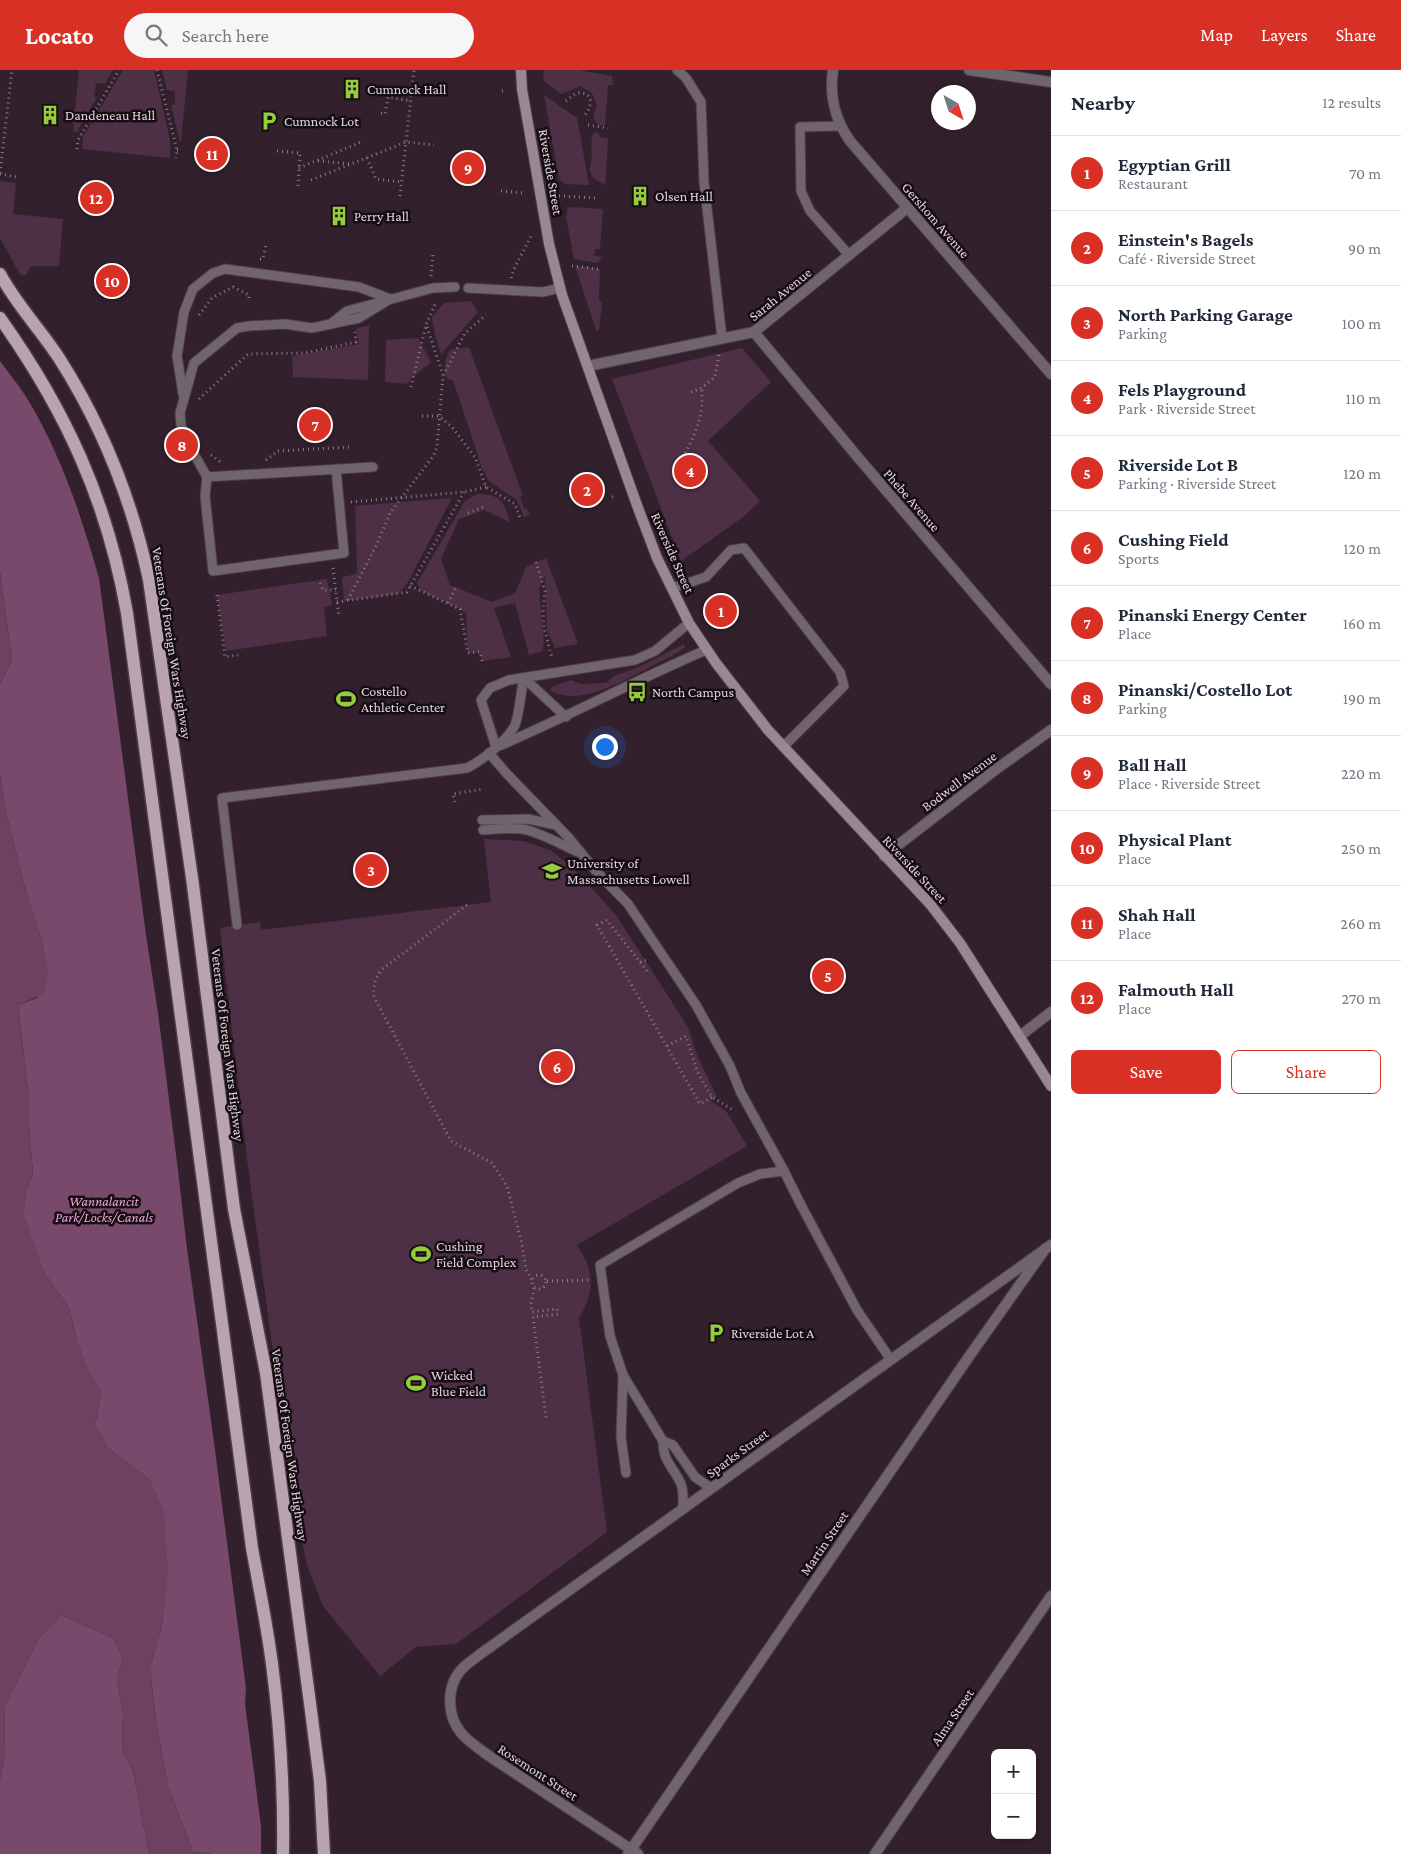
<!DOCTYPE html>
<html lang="en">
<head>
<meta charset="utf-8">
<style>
  body { margin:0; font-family:"Crimson Pro",serif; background:#f6f6f7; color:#1f2937 }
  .controls { position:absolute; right:15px; bottom:15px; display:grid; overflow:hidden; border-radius:8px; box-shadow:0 2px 8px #0003 }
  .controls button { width:45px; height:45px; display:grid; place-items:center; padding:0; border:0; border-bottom:1px solid #e0e1e3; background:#fff; color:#1f2937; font:25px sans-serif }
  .compass { position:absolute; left:931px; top:15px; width:45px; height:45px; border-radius:50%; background:#fff; box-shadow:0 2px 8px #0003; rotate:141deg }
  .you { position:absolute; left:604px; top:676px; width:18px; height:18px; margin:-12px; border:4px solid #fff; border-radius:50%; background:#1a73e8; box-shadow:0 0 0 8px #1a73e833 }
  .badge { display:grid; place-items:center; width:32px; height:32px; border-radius:50%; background:#d93025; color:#fff; font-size:16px; font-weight:700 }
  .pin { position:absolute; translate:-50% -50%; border:2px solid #fff; box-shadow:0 1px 5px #0006 }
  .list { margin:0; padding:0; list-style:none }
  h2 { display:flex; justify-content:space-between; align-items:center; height:65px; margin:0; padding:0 20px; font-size:21px }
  h2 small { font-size:16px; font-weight:400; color:#747a83 }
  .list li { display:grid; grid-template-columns:32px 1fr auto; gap:15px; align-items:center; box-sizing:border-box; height:75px; padding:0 20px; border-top:1px solid #e0e1e3 }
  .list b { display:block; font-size:19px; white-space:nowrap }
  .list p { margin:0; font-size:16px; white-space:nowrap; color:#747a83 }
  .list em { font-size:16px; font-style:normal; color:#747a83 }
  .actions { display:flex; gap:10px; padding:15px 20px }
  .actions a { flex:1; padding:11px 0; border:1px solid #d93025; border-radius:8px; text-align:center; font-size:18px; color:#d93025 }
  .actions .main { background:#d93025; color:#fff }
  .icon { flex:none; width:28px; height:28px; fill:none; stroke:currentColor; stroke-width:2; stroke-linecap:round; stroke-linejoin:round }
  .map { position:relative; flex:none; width:1051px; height:1784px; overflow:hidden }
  header { display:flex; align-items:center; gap:30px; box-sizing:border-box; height:70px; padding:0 25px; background:#d93025; color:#fff }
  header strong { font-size:24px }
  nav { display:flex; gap:28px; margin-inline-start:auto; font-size:18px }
  .search { width:350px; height:45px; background:#f6f6f7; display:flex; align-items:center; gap:12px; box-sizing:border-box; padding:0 18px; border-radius:28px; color:#747a83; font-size:19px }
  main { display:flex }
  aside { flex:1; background:#fff }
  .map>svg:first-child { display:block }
</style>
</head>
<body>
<header>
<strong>Locato</strong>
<div class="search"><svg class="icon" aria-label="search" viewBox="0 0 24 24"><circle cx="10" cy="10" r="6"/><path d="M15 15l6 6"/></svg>Search here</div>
<nav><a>Map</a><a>Layers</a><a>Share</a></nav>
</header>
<main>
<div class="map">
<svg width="1051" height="1784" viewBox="0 0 1051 1784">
  <rect width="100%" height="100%" fill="#33202d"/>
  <g fill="#4d3045">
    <path d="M 79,0 L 113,0 L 105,14 L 96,13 L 94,27 L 97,27 L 77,62 L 73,62 Z"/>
    <path d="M 123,0 L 154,0 L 170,70 L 170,88 L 82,79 L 83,67 Z"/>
    <path d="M 162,0 L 188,0 L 181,71 L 180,72 L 171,35 L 175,35 L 175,21 L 167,20 Z"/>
    <path d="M 544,0 L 579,0 L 612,6 L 613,15 L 608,15 L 605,55 L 598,55 L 594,50 L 594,42 L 597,36 L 592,23 L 580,16 L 561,24 L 543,10 Z"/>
    <path d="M 544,25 L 577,48 L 589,115 L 565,114 L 559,109 Z"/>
    <path d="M 594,62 L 598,63 L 601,68 L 608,68 L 605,115 L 593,108 L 589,99 C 595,86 588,75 594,62 Z"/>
    <path d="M 0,111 L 16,113 L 13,144 L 63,149 L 59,196 L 31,196 L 26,205 L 21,206 L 0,168 Z"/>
    <path d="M 570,137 L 603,139 L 600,179 L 595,179 L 594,186 L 602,187 L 598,193 L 574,189 L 566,146 L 567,140 Z"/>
    <path d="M 575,196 L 600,199 L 599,230 L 602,233 L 599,260 L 596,260 Z"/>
    <path d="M 471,231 L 478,242 L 441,284 L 435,265 L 432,247 L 444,233 Z"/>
    <path d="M 369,255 L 368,310 L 293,307 L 292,286 L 359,274 L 356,259 Z"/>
    <path d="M 418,268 L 431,292 C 423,300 412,305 407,314 L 385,312 L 386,270 Z"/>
    <path d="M 469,277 L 523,426 L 520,427 L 524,438 L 526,438 L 530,444 L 524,447 L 517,430 L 489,411 L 482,398 L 453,310 L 448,309 C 442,299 445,290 450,280 Z"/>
    <path d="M 742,278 L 771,312 L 708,371 L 760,431 L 743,447 L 681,491 L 612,309 Z"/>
    <path d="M 477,424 C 500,424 504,431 510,452 L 484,440 L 459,449 L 441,489 L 450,515 L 492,532 L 515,523 L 526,497 L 546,488 L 578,574 L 555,578 L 547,560 L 545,506 L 539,518 L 544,573 L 542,581 L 529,585 L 515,533 L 494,538 L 511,587 L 482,591 L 480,582 L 468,583 L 466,543 L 460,539 L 421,521 L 417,513 L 465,431 Z"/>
    <path d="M 452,428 L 408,512 L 398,524 L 344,531 L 342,507 L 357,504 L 355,436 Z"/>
    <path d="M 327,509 L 332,535 L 324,537 L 327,566 L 226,581 L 217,525 Z"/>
    <path d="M 684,574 L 685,577 C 676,585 663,590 652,596 C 625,610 581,637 551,621 L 551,617 L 571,610 L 581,614 L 606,613 L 614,606 L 639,597 Z"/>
    <path d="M 484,769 L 524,771 L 550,780 L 572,797 L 616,845 L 688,957 L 697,985 L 717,1027 L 711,1031 L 726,1041 L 747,1076 L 577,1175 C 581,1183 587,1190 589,1199 C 594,1217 588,1233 579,1248 L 607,1462 L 456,1574 L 416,1577 L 380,1606 L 323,1536 L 308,1498 L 294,1438 L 247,1089 L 220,858 L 260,852 L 261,860 L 491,832 Z"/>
  </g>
  <g fill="#78496a">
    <path d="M 0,291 C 8,302 17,313 25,325 C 60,381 81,445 99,508 L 146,865 L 158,943 L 178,1100 L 186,1171 L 213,1365 L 246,1618 L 245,1634 L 261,1756 L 261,1784 L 214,1784 L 193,1782 L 168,1716 L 156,1651 L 150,1599 L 163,1551 L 150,1410 L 108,1378 L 95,1355 L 101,1322 L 87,1299 L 77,1271 L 69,1238 L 44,1202 L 23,1145 L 26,1121 L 33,1104 L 29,1057 L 29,1029 L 18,935 L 37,928 L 43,876 L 22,807 L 6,743 L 0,705 L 0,614 L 12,590 L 0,502 Z"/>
    <path d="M 61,1545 L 113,1568 L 123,1587 L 117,1610 L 123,1642 L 122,1681 L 133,1701 L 149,1784 L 0,1784 L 0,1709 L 4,1689 L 5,1635 L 39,1568 Z"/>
  </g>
  <g fill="#6f4161">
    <path d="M 0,502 L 12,590 L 0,614 Z"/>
    <path d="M 0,705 L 6,743 L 22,807 L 43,876 L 48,901 L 44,924 L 18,935 L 29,1029 L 29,1057 L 33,1104 L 26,1121 L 24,1145 L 44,1202 L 69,1238 L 77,1271 L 87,1299 L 101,1322 L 95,1355 L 108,1378 L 150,1410 L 164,1441 L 168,1502 L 163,1551 L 150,1599 L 156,1651 L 168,1716 L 193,1782 L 214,1784 L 149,1784 L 133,1701 L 122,1681 L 123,1642 L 117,1610 L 123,1587 L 113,1568 L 61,1545 L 39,1568 L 5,1635 L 4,1689 L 0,1709 Z"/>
  </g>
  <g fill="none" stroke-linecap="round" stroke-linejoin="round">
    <defs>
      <g id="service">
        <path d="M 677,0 L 686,8 L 701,32 L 704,112 L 722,268"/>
        <path d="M 840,56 L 800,57 L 801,121 L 810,141 L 849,185"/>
        <path d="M 468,218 L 543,222 L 560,218"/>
        <path d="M 333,252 L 347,241 L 433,218 L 455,217"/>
        <path d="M 183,324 L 177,286 L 184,242 L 193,219 L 213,203 L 225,199 L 359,217 L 390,229"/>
        <path d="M 373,397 L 207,407 L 185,368 L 181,355 L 180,343 L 194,293 L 237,258 L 249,256 L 285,254 L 312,258 L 359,248 L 390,229"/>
        <path d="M 207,407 L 205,426 L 213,501 L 344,483 L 336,399"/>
        <path d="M 672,518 L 706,507 L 731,480 L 744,478 L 840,602 L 844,616 L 783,677"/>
        <path d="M 524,608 L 566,647"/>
        <path d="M 499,676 C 569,646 636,610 706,580"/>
        <path d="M 496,677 L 481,630 L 490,618 L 509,610 L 635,590 L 655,581 L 689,553"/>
        <path d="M 489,683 L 507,704 L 569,768 L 595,800 L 628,834 L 696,935 L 730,996 L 741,1023 L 784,1101 L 801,1135 L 857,1240 L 891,1290"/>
        <path d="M 482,750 L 528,749 L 556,755"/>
        <path d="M 483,760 C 497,759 513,757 527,760 C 545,765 562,775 578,782"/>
        <path d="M 237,855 L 222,728 L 467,698 C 483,690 505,672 514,657 C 519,649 521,619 524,608"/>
        <path d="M 623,1305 L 621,1367 L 626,1403"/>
        <path d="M 663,1371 L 673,1375 L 695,1407 L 711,1418"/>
        <path d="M 683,1438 C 683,1430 684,1422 681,1414 C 674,1398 662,1390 663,1371 L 623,1305 L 610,1266 L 600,1195 L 738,1113 L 760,1104 L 784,1101"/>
      </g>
      <g id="minor">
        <path d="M 833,0 C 829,27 835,49 850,71 L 1051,304"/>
        <path d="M 969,0 L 1051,12"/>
        <path d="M 754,262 L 856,385 L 1051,614"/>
        <path d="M 588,296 L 754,262 L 907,138"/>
        <path d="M 884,786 L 995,700 L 1051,660"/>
        <path d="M 1020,966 L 1051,942"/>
        <path d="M 638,1784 L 492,1688 C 470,1672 451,1662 450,1632 C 450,1620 453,1609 461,1600 C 466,1594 473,1590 479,1585 L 1044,1180"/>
        <path d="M 875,1784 L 1051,1526"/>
      </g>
      <path id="tertiary" d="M 628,1784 L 968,1288 L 1045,1179 L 1051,1175"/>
      <path id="secondary" d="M 521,0 L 522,19 L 549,174 L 562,225 L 638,438 L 657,488 L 689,553 L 716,593 L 768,660 L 930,834 L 960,873 L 1051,1016"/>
      <g id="primary">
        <path d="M 0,204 C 16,234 40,259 59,288 C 103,357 132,430 149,510 L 193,815 L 234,1139 L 266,1303 L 311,1641 L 320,1711 L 324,1784"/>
        <path d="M 0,248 C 66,341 107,430 127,543 L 252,1478 C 259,1517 267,1555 272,1594 C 280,1655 284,1723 283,1784"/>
      </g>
    </defs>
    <use href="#service" stroke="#4f3d49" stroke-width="11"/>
    <use href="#minor" stroke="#4f3d49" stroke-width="12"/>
    <use href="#tertiary" stroke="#4f3d49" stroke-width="12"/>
    <use href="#secondary" stroke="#4f3d49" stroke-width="12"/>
    <use href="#primary" stroke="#4f3d49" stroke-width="15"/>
    <g stroke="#8c7c86" stroke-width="3" stroke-dasharray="1 4" stroke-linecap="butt">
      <path d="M 157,0 L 177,80 L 176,88"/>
      <path d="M 502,21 L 506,20"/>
      <path d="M 566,31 L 576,23 C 595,21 593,37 583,47"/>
      <path d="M 381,43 L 385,44 L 388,27 L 411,31"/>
      <path d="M 588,55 L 608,58"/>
      <path d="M 77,79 L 78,70 L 119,0"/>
      <path d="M 177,80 L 182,80"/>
      <path d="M 277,81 L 300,83 L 298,116"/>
      <path d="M 367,88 L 376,109 L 401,112"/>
      <path d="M 318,91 L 352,94"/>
      <path d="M 299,98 L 361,72"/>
      <path d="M 0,103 L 12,0"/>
      <path d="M 0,104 L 16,107"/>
      <path d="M 311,110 L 406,72 L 434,75"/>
      <path d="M 501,121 L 523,123"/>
      <path d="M 400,126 L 414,0"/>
      <path d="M 559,126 L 596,128"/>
      <path d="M 260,189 L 263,189 L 266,175"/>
      <path d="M 572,196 L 600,199"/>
      <path d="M 431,206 L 433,184"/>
      <path d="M 511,208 C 515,193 525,180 531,166"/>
      <path d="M 199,245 L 212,228 L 233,217 L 249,225 L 249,230"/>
      <path d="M 427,257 L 443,305"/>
      <path d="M 411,317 L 426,255 L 436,232"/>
      <path d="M 691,322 L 702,318 L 715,307 L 719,284"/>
      <path d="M 199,329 L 248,284 L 305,283 L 356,272 L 355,262"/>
      <path d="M 422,346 L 439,346 L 452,357 L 475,387 L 486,417 L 515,434 L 520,448"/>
      <path d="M 685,383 C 698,359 703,346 702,318"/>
      <path d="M 211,385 L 222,393"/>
      <path d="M 266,390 L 278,381 L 351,377"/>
      <path d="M 612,427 L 616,425"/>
      <path d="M 351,432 L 464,422 L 486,417"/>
      <path d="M 468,443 L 486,436"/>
      <path d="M 536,492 L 545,521 L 543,539 L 544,557 L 552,588"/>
      <path d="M 333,498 L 339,547"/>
      <path d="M 320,513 L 323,520 L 336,520"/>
      <path d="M 410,516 L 460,539 L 468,583 L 480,582 L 483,595"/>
      <path d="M 217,525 L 225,587 L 238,585"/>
      <path d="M 348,530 L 377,474 L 390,443 L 434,385 L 437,377 L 443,306 L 465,263 L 486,245"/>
      <path d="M 337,532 L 407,522 L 464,422"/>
      <path d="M 448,533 L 456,517"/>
      <path d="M 455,732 L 453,724 L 484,719"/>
      <path d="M 467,835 L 381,900 C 375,910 373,916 374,927 L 451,1071 L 492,1093 L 507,1116 L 522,1174 L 526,1200 L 532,1210"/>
      <path d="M 640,892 L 648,890"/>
      <path d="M 647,901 L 607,850 L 597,855 L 700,1034 L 712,1027"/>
      <path d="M 667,976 L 686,966 L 697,1001 L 712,1027 L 733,1040"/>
      <circle cx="539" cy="1212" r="7"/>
      <path d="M 547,1211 L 591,1210"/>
      <path d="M 534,1218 L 531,1234 L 532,1242 L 557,1239 L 558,1244 L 533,1247 L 546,1348"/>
    </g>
    <use href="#service" stroke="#70656c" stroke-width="9"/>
    <use href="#minor" stroke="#70656c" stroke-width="10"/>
    <use href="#tertiary" stroke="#70656c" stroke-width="10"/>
    <use href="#secondary" stroke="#998893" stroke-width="10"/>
    <use href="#primary" stroke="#b9a3b1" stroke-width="12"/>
  </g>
  <defs>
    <symbol id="building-bare" viewBox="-9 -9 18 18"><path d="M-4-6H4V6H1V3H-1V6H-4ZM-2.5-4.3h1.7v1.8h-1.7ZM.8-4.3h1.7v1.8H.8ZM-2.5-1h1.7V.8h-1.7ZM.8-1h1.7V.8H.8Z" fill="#94cc3c" stroke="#160d13" stroke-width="2.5" paint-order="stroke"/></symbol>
    <symbol id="parking-bare" viewBox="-9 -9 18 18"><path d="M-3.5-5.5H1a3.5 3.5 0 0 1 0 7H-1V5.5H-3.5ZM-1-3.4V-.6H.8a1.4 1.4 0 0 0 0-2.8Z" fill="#94cc3c" stroke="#160d13" stroke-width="2.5" paint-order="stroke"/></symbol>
    <symbol id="bus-bare" viewBox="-9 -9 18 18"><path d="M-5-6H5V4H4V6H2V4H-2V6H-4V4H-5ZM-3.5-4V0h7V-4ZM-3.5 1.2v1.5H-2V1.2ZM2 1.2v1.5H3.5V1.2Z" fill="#94cc3c" stroke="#160d13" stroke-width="2.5" paint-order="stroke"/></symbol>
    <symbol id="stadium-bare" viewBox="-9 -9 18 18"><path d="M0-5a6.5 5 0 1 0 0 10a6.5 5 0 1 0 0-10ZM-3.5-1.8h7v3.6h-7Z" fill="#94cc3c" stroke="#160d13" stroke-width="2.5" paint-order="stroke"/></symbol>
    <symbol id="university-bare" viewBox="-9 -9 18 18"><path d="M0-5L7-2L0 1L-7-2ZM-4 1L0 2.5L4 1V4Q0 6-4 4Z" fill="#94cc3c" stroke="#160d13" stroke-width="2.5" paint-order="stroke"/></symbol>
  </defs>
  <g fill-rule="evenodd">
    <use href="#building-bare" x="338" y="5" width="28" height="28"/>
    <use href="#building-bare" x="36" y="31" width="28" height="28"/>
    <use href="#parking-bare" x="255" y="37" width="28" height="28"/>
    <use href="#building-bare" x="626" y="112" width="28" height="28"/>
    <use href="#building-bare" x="325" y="132" width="28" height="28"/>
    <use href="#bus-bare" x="623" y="608" width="28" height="28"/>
    <use href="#stadium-bare" x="332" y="615" width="28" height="28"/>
    <use href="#university-bare" x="538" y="787" width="28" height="28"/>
    <use href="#stadium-bare" x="407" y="1170" width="28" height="28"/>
    <use href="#parking-bare" x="702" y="1249" width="28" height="28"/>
    <use href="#stadium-bare" x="402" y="1299" width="28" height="28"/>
  </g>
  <g text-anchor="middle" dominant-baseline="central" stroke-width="5" stroke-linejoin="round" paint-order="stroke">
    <g font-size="14" fill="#e1d4dc" stroke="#160d13" text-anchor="start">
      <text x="367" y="19">Cumnock Hall</text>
      <text x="65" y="45">Dandeneau Hall</text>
      <text x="284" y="51">Cumnock Lot</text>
      <text x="655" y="126">Olsen Hall</text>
      <text x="354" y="146">Perry Hall</text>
      <text x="361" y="621">Costello<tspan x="361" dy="16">Athletic Center</tspan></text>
      <text x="652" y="622">North Campus</text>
      <text x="567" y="793">University of<tspan x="567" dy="16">Massachusetts Lowell</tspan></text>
      <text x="436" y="1176">Cushing<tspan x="436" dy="16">Field Complex</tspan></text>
      <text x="731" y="1263">Riverside Lot A</text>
      <text x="431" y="1305">Wicked<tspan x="431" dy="16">Blue Field</tspan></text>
    </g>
    <g font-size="14" fill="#e1d4dc" stroke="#160d13">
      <text transform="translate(551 102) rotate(80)">Riverside Street</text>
      <text transform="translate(936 150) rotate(49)">Gershom Avenue</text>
      <text transform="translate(780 224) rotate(-39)">Sarah Avenue</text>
      <text transform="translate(912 430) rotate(49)">Phebe Avenue</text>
      <text transform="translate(673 483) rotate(66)">Riverside Street</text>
      <text transform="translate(172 573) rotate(81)">Veterans Of Foreign Wars Highway</text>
      <text transform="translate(959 711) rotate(-37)">Bodwell Avenue</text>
      <text transform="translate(915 799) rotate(47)">Riverside Street</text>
      <text transform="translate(228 975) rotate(83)">Veterans Of Foreign Wars Highway</text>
      <text transform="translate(290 1375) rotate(82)">Veterans Of Foreign Wars Highway</text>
      <text transform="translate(737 1383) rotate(-36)">Sparks Street</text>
      <text transform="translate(824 1473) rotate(-56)">Martin Street</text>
      <text transform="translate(952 1647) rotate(-56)">Alma Street</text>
      <text transform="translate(538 1702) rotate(33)">Rosemont Street</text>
    </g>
    <g font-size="14" font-style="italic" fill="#eea5d8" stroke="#160d13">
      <text x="104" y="1131">Wannalancit<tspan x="104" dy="16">Park/Locks/Canals</tspan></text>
    </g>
  </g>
</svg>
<div class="controls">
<button>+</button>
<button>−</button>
</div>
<svg class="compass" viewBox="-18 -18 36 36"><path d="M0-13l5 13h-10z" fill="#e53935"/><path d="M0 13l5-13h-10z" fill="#747a83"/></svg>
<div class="you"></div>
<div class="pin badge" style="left:721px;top:541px">1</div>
<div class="pin badge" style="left:587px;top:420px">2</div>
<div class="pin badge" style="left:371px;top:800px">3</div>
<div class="pin badge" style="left:690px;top:401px">4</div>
<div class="pin badge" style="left:828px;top:906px">5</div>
<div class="pin badge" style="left:557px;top:997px">6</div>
<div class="pin badge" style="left:315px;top:355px">7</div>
<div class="pin badge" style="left:182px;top:375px">8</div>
<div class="pin badge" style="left:468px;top:98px">9</div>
<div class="pin badge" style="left:112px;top:211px">10</div>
<div class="pin badge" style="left:212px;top:84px">11</div>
<div class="pin badge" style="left:96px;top:128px">12</div>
</div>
<aside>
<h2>Nearby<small>12 results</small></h2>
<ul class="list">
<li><span class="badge">1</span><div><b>Egyptian Grill</b><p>Restaurant</p></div><em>70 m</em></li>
<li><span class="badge">2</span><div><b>Einstein's Bagels</b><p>Café · Riverside Street</p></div><em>90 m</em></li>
<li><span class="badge">3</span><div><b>North Parking Garage</b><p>Parking</p></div><em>100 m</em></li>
<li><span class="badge">4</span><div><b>Fels Playground</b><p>Park · Riverside Street</p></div><em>110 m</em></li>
<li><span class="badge">5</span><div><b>Riverside Lot B</b><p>Parking · Riverside Street</p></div><em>120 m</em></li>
<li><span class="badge">6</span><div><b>Cushing Field</b><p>Sports</p></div><em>120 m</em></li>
<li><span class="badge">7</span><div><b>Pinanski Energy Center</b><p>Place</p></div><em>160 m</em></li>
<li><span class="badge">8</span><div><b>Pinanski/Costello Lot</b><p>Parking</p></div><em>190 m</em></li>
<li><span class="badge">9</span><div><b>Ball Hall</b><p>Place · Riverside Street</p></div><em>220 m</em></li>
<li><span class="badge">10</span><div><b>Physical Plant</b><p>Place</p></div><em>250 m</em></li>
<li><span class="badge">11</span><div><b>Shah Hall</b><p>Place</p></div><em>260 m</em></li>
<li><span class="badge">12</span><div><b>Falmouth Hall</b><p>Place</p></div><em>270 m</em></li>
</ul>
<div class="actions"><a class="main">Save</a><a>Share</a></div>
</aside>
</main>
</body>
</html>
